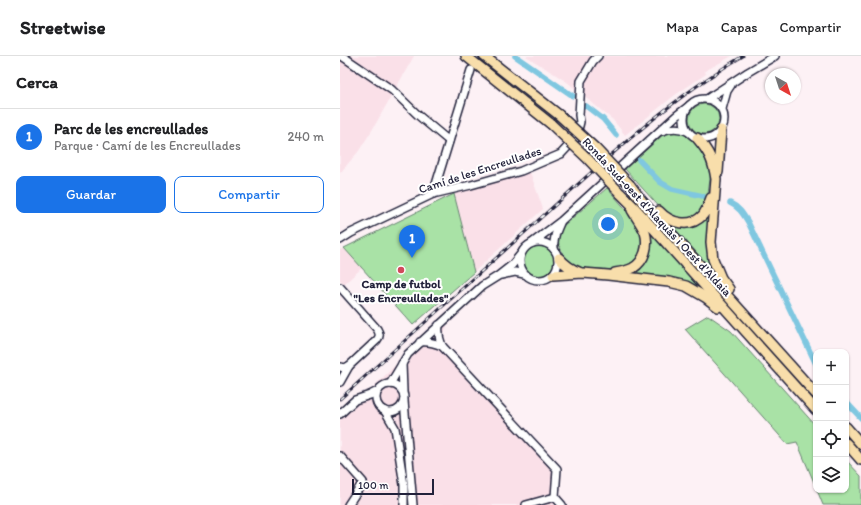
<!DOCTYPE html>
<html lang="es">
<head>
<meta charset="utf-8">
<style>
  body { margin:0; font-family:Itim,sans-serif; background:#f2f2f2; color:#202124 }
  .controls { position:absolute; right:12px; bottom:12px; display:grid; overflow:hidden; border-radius:8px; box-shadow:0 1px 3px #0004 }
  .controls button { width:36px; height:36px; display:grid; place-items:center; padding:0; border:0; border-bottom:1px solid #e0e0e0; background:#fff; color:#202124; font:20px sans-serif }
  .compass { position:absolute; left:425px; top:12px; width:36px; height:36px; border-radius:50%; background:#fff; box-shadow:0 1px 3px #0004; rotate:141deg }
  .scale { position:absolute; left:12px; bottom:10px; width:82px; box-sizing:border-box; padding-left:4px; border:2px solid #22223b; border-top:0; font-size:11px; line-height:14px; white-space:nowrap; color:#22223b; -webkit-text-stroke:3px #fff; paint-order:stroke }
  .you { position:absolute; left:268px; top:168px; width:14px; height:14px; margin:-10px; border:3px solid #fff; border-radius:50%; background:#1a73e8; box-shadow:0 0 0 6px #1a73e833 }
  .badge { display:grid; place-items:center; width:26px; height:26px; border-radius:50%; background:#1a73e8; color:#fff; font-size:13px; font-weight:700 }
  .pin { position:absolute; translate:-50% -33px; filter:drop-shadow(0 1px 2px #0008) }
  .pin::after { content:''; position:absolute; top:21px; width:14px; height:12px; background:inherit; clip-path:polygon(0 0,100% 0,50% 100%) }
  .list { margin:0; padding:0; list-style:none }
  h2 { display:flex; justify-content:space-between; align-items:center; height:52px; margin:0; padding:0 16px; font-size:17px }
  h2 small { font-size:13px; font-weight:400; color:#757577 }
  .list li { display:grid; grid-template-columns:26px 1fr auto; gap:12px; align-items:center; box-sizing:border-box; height:56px; padding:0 16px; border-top:1px solid #e0e0e0 }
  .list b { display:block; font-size:15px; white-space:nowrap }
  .list p { margin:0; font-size:13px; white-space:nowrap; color:#757577 }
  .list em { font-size:13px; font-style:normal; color:#757577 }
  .actions { display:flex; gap:8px; padding:12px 16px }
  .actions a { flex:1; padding:9px 0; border:1px solid #1a73e8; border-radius:8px; text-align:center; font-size:14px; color:#1a73e8 }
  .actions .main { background:#1a73e8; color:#fff }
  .icon { flex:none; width:22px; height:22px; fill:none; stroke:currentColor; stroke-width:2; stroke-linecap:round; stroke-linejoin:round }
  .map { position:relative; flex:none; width:521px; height:449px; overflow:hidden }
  header { display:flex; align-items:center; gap:24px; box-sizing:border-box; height:56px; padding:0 20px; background:#fff; border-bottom:1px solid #e0e0e0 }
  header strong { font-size:19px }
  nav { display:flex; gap:22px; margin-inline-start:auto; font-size:14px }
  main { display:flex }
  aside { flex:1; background:#fff }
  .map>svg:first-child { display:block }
</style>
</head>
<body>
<header>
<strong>Streetwise</strong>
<nav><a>Mapa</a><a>Capas</a><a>Compartir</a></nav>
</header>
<main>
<aside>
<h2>Cerca<small></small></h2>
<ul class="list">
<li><span class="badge">1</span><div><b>Parc de les encreullades</b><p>Parque · Camí de les Encreullades</p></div><em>240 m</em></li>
</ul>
<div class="actions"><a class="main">Guardar</a><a>Compartir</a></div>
</aside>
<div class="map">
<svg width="521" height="449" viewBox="0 0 521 449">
  <rect width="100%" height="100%" fill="#fdf1f5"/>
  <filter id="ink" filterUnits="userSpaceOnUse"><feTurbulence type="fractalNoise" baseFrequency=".025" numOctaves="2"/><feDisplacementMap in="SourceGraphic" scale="8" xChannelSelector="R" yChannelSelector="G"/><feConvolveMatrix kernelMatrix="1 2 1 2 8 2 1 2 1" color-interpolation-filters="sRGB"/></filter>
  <g filter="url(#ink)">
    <g fill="#fae0e8">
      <path d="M 0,0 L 74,0 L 31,76 L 18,96 L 0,117 Z"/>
      <path d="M 186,0 L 392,0 L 365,15 L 366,18 L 335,39 L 285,79 L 273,64 L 227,26 Z"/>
      <path d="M 190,116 L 203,153 L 134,216 L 114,138 Z"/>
      <path d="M 4,192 L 22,212 L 4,228 L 0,224 L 0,194 Z"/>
      <path d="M 98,267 L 107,270 L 104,278 L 105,288 L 220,412 L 220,439 L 228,449 L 0,449 L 0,364 Z"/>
    </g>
    <g fill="#a9e2a6" stroke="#668270">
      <circle cx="364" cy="63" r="15"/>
      <path d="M 331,75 L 338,75 L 345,78 L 361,90 L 366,98 L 371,116 L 367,145 L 361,156 L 351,163 L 339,164 L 323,155 L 285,113 L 325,77 Z"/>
      <path d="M 267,132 L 290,158 L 302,178 L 303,194 L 293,208 L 276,214 L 243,212 L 233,209 L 226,205 L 219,189 L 218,181 L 220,175 L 223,170 Z"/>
      <path d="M 114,138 L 134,216 L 73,269 L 4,192 Z"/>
      <path d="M 370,153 L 374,216 L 331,168 L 336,169 Z"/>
      <path d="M 307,172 L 362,233 L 361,234 L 285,218 L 298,212 Z"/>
      <circle cx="199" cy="206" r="16"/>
      <path d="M 368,259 L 391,275 L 476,370 L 476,431 L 457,386 L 447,388 L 345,273 Z"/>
      <path d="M 506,404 L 521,420 L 521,449 L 483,449 L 477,434 L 506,434 Z"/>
    </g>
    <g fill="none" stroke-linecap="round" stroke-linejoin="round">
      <g stroke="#7fc7e0" stroke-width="5.5">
        <path d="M 175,0 L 233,40"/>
        <path d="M 246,50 L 263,63 L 276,79"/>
        <path d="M 299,104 L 320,126 L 332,133 L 363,140"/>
        <path d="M 390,147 C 399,151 403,158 408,166 L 476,308"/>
        <path d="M 506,346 L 521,362"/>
      </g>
      <path stroke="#d1c8d0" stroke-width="7" stroke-dasharray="7 3.5" stroke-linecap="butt" d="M 133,10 L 139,0"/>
      <defs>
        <g id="minor">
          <path d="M 2,0 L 52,34 L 79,60 L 109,85"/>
          <path d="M 367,43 L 408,16 L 435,0"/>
          <circle cx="364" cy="63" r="20"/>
          <path d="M 382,53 L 387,35 L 391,29"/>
          <path d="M 322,75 C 332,71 340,71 349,76"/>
          <path d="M 93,138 L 131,14"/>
          <path d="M 0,184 L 11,177 L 93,138 L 131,129 L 181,115 L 221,98 L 236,82 L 240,66 L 239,59 L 241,25 L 253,5 L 258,0"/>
          <circle cx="199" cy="205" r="19"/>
          <path d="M 192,187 L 221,165 L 336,60 L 349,50"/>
          <path d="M 214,193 C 213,183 216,176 220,167"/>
          <path d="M 161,219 L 175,216 L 184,218"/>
          <path d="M 0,231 L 37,273 C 40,278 40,280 37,284 L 9,310 L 5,312 L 0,311"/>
          <path d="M 99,269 C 98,277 99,283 102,290 L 217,413 L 215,441"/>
          <path d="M 80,286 C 88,285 95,287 102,290"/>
          <path d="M 62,308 L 63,335"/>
          <path d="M 0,326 L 9,310"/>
          <circle cx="50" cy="342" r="14"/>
          <path d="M 50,328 L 68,298 L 142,230 L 158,220 L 172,209 L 181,198"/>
          <path d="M 64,345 L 73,449"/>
          <path d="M 45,355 L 55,372 L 64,429 L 64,449"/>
          <path d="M 0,358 L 15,344 L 30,339 L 38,335"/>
          <path d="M 0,400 L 23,426 L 8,449"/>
          <path d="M 215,441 L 222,449"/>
          <path d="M 186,449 L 215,441"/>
        </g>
        <g id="major">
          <path d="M 126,0 L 211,68"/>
          <path d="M 144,0 L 219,59"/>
          <path d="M 357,82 C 369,96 373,104 376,123 L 371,186 L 373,203 L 381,222 L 389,233"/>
          <path d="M 378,116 L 381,74"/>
          <path d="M 290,129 L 302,145 L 476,338"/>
          <path d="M 280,137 L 295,152 L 476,354"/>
          <path d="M 319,155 C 330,167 350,173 363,159 C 367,154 369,147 371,142"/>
          <path d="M 219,202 C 225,209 230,213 239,216"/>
          <path d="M 275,217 C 281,216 287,215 293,212 C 305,205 309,189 305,176 C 302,169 296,161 292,154"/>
          <path d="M 213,219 L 243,217 L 268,219 L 329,226 L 346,230 L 365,241 L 378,251"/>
          <path d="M 506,371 L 521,388"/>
          <path d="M 506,387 L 521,404"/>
        </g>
      </defs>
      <use href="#minor" stroke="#22223b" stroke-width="10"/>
      <use href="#major" stroke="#22223b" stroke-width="12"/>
      <use href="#minor" stroke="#fff" stroke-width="7"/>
      <use href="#major" stroke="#f8deab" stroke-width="9"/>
      <defs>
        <path id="rail" d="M 0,343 C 68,282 136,220 204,159 C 267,102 330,43 403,0"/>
      </defs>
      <use href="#rail" stroke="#22223b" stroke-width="3"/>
      <use href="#rail" stroke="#fff" stroke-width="1.5" stroke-dasharray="4.5" stroke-linecap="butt"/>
      <defs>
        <g id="major-bridge">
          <path d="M 219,59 L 256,93 L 290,129"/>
          <path d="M 211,68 L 247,102 L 280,137"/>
        </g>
      </defs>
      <use href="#major-bridge" stroke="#22223b" stroke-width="12" stroke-linecap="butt"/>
      <use href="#major-bridge" stroke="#f8deab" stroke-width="9"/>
    </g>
  </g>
  <circle fill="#d1495b" stroke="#fff" stroke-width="1.5" cx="61" cy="214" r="4"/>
  <g text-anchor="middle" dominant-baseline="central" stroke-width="4" stroke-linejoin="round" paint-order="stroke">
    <g font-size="12" fill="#22223b" stroke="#fff">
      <text transform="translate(140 114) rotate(-18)">Camí de les Encreullades</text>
      <text transform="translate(317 161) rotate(47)">Ronda Sud-oest d'Alaquàs i Oest d'Aldaia</text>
    </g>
    <g font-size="12" font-weight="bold" fill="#22223b" stroke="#fff">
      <text x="61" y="228">Camp de futbol<tspan x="61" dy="14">"Les Encreullades"</tspan></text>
    </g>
  </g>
</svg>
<div class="controls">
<button>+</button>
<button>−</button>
<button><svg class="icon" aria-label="locate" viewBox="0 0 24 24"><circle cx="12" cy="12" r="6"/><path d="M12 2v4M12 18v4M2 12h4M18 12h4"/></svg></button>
<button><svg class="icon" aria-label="layers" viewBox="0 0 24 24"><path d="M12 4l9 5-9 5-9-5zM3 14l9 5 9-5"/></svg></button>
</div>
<svg class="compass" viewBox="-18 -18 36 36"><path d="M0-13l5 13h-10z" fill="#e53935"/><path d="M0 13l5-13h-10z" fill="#757577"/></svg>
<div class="scale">100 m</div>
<div class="you"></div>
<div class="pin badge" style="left:72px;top:202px">1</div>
</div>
</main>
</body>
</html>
